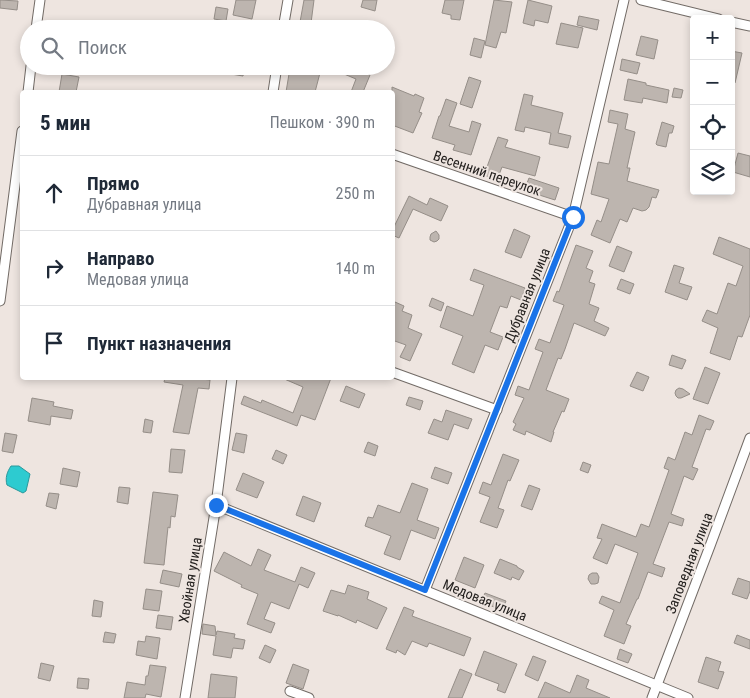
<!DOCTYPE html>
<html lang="ru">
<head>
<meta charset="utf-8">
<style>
  body { margin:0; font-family:"Roboto Condensed",sans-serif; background:#f2f2f3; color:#1f2937 }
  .controls { position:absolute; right:15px; top:15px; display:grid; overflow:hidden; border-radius:5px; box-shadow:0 2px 8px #0003 }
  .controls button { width:45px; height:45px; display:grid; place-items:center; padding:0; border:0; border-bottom:1px solid #e0e1e3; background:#fff; color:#1f2937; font:25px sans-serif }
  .stop { position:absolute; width:15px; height:15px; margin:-11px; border:4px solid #1a73e8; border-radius:50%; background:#fff }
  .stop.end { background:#1a73e8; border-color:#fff; box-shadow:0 1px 5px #0008 }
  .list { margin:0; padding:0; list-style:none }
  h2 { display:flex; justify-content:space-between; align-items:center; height:65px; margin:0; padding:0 20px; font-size:21px }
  h2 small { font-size:16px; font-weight:400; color:#747a83 }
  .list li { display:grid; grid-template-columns:32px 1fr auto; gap:15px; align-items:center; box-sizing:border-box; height:75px; padding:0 20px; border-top:1px solid #e0e1e3 }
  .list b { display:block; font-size:19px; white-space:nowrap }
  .list p { margin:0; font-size:16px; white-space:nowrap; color:#747a83 }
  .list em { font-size:16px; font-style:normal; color:#747a83 }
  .icon { flex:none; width:28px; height:28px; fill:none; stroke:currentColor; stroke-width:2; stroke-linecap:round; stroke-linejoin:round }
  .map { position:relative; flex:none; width:750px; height:698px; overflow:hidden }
  .search { position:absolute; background:#fff; box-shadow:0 2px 8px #0003; left:20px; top:20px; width:375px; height:55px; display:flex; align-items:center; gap:12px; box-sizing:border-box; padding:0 18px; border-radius:28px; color:#747a83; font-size:19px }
  .panel { position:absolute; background:#fff; box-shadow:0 2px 8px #0003; left:20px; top:90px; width:375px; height:290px; border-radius:5px }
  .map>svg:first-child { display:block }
</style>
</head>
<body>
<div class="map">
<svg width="750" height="698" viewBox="0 0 750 698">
  <rect width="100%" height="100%" fill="#eee5e0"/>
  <path fill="#2dcbd0" stroke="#2a989b" d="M 11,466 L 19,466 L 30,474 L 26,491 L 23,493 L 7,485 C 5,478 7,472 11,466 Z"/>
  <g fill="#bdb5af" stroke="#958e88">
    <path d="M 0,0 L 18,1 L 17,10 L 0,8 Z"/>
    <path d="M 236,0 L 256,0 L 252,19 L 233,15 Z"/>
    <path d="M 304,0 L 314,0 L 311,23 L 300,22 Z"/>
    <path d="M 363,0 L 377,0 L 375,11 L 361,7 Z"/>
    <path d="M 445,0 L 464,0 L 460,20 L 451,19 L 451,15 L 442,13 Z"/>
    <path d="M 494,0 L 512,2 L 506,33 L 501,32 L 496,48 L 485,45 Z"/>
    <path d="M 528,0 L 552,6 L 548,23 L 535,20 L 534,26 L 523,23 Z"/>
    <path d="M 216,7 L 228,9 L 226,21 L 214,19 Z"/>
    <path d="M 579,16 L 599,20 L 597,30 L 577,25 Z"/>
    <path d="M 561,23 L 583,28 L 578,48 L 556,44 Z"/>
    <path d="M 641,36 L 658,40 L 654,59 L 636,55 Z"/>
    <path d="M 474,38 L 485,41 L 481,58 L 470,55 Z"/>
    <path d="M 731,51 L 742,53 L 735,83 L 731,82 Z"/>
    <path d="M 622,59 L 640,63 L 637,74 L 620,70 Z"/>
    <path d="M 214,66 L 245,66 L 243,76 L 213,71 Z"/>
    <path d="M 303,66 L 310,66 L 321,69 L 315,92 L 286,92 L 290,68 L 302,71 Z"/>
    <path d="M 325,66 L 347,66 L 370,75 L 363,92 L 351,92 L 356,79 Z"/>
    <path d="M 62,74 L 79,77 L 76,92 L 59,92 Z"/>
    <path d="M 469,77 L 481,81 L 472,108 L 460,104 Z"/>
    <path d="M 628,79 L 646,83 L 646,85 L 669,90 L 667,103 L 643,98 L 642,103 L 624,100 Z"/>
    <path d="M 392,87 L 414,96 L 415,94 L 424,98 L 419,112 L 422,113 L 413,133 L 392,125 Z"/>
    <path d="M 674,88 L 683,90 L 681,98 L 672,97 Z"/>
    <path d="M 524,94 L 533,96 L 531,105 L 563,113 L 558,133 L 571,136 L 568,148 L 549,144 L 551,133 L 525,127 L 524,132 L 515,130 Z"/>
    <path d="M 446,99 L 457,103 L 449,126 L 469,132 L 472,121 L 481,124 L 471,155 L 453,150 L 455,145 L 432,138 L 439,116 L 440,116 Z"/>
    <path d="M 610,110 L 628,114 L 625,129 L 635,132 L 627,168 L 630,168 L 627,181 L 659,190 L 656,198 L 652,197 L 649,207 L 646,210 L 642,211 L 633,208 L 627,222 L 620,219 L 610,243 L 591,235 L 597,220 L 601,222 L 609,199 L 591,194 L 598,162 L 609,164 L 618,124 L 608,122 Z"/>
    <path d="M 662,122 L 674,126 L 672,133 L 669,133 L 666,147 L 657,145 L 656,144 Z"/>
    <path d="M 498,137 L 508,140 L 505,147 L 540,157 L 535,176 L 502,167 L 497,180 L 484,175 Z"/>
    <path d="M 738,153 L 750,156 L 750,177 L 733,172 Z"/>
    <path d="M 529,178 L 559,188 L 555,200 L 533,193 L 533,194 L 524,191 Z"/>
    <path d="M 409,196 L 427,205 L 430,198 L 448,206 L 441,221 L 413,209 L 399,238 L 392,235 L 392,231 Z"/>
    <path d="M 514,229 L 530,236 L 521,258 L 505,252 Z"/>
    <path d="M 436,231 L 439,235 L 439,239 L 437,241 L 434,242 L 430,240 L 430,237 L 431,234 Z"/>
    <path d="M 719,237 L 750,249 L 750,315 L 742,337 L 738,336 L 730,360 L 710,353 L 718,328 L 702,321 L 707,310 L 717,314 L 728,283 L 736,286 L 743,266 L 713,254 Z"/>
    <path d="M 576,245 L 593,251 L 586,268 L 593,271 L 589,282 L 595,284 L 589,304 L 599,308 L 594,321 L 609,328 L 605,336 L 574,323 L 565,349 L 561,359 L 558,358 L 546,390 L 569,399 L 564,412 L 562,411 L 553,432 L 554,432 L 551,442 L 526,431 L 525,435 L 513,430 L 516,424 L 513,422 L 524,398 L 515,395 L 518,386 L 529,390 L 543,352 L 535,349 L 539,339 L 550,343 L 564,305 L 553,301 L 557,291 L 559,292 Z"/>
    <path d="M 617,246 L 632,252 L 624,272 L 609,266 Z"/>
    <path d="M 674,265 L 684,268 L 679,283 L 692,287 L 687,300 L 665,292 Z"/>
    <path d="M 474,269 L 525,288 L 521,300 L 511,296 L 507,308 L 500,306 L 490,332 L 503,337 L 498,350 L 485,345 L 474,373 L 452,364 L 463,336 L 440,327 L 447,306 L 473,316 L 484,285 L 470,280 Z"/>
    <path d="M 621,279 L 634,284 L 630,294 L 617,289 Z"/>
    <path d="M 432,298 L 444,303 L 441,311 L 429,306 Z"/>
    <path d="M 395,302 L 404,306 L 402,311 L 412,315 L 408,328 L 422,334 L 410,361 L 400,357 L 406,345 L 392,340 L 392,308 Z"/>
    <path d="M 672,355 L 686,360 L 682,369 L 669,365 Z"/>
    <path d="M 705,367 L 720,373 L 708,404 L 693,399 Z"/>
    <path d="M 637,372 L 649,377 L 643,391 L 630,386 Z"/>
    <path d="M 165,378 L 193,378 L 210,380 L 209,389 L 198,388 L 189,434 L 173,432 L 183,385 L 164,382 Z"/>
    <path d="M 282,378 L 331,378 L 315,420 L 301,415 L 297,426 L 241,404 L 244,396 L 261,403 L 262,400 L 293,413 L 303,387 Z"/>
    <path d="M 346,386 L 365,394 L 359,408 L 340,401 Z"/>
    <path d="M 679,388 L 683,389 L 690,394 L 681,398 L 678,398 L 676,396 L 675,393 L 676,390 Z"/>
    <path d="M 409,397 L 423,401 L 420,410 L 406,405 Z"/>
    <path d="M 32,398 L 54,402 L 53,406 L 73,410 L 71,419 L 51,416 L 50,425 L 28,421 Z"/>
    <path d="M 446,410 L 472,419 L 468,429 L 454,424 L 448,440 L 428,433 L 434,419 L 442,422 Z"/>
    <path d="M 699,415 L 714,421 L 710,430 L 706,429 L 692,467 L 698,469 L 693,480 L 684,476 L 671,514 L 684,519 L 682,526 L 669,522 L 653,564 L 665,568 L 662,577 L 648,572 L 638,599 L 637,599 L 626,624 L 631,626 L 624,644 L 604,636 L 614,610 L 599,603 L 602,596 L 620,603 L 638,553 L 615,544 L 607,564 L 593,558 L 602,539 L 597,538 L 602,524 L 636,537 L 641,524 L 649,527 L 669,470 L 664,468 L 668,457 L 675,460 L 685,432 L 692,435 Z"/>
    <path d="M 145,419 L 153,421 L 151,433 L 143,432 Z"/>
    <path d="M 5,433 L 17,435 L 13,453 L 2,451 Z"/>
    <path d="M 236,433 L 247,435 L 244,453 L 232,450 Z"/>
    <path d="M 368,442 L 378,446 L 375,456 L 364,452 Z"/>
    <path d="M 171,449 L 185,450 L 182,473 L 169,472 Z"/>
    <path d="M 276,450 L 287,455 L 283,464 L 272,459 Z"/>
    <path d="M 503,454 L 519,460 L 510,481 L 508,480 L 498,508 L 504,510 L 497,528 L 480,522 L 490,497 L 479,493 L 483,482 L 491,485 Z"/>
    <path d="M 583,462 L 591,465 L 588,473 L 580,470 Z"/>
    <path d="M 435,467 L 452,473 L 448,484 L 431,478 Z"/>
    <path d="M 63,468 L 80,472 L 77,487 L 60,484 Z"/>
    <path d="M 243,473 L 264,482 L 257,498 L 236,490 Z"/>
    <path d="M 412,483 L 428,489 L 417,520 L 439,528 L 435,539 L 411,530 L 400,560 L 384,554 L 391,536 L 365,526 L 368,517 L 373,518 L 378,505 L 400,513 Z"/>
    <path d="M 529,485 L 540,489 L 532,510 L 521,506 Z"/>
    <path d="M 119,487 L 130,488 L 128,504 L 117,502 Z"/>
    <path d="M 153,492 L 178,495 L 175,517 L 171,516 L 170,528 L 168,527 L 164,565 L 144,563 Z"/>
    <path d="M 49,493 L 59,494 L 56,509 L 46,506 Z"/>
    <path d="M 303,496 L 321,503 L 314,522 L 296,515 Z"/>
    <path d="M 258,549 L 271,555 L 264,570 L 295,582 L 301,567 L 315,573 L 308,588 L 299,584 L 289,609 L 271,602 L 264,619 L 275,623 L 271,633 L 247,624 L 258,594 L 241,587 L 242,585 L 214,571 L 224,552 L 251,566 Z"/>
    <path d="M 464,557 L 484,565 L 475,588 L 455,580 Z"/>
    <path d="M 500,559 L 517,566 L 517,567 L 524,571 L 519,580 L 512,577 L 511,580 L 494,573 Z"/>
    <path d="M 163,570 L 182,574 L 179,587 L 160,583 Z"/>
    <path d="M 592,573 L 597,573 L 599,577 L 598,583 L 595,584 L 591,584 L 588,579 L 589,575 Z"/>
    <path d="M 738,578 L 750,582 L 750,591 L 747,599 L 732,594 Z"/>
    <path d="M 348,585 L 369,592 L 367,599 L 387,608 L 377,629 L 357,620 L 356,623 L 338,615 L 338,616 L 323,611 L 331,590 L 345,594 Z"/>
    <path d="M 146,589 L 162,591 L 159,611 L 143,609 Z"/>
    <path d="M 485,593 L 506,601 L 502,610 L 481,602 Z"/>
    <path d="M 94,600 L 103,602 L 101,617 L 92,616 Z"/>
    <path d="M 404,607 L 414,611 L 412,616 L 471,638 L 464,656 L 429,643 L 427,647 L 412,641 L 405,655 L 397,650 L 396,653 L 386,649 Z"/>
    <path d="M 158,615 L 173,617 L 171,630 L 156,628 Z"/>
    <path d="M 203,624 L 215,626 L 216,635 L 217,631 L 235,634 L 234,638 L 245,640 L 243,649 L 233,648 L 231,658 L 213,655 L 216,636 L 202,634 Z"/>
    <path d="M 105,632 L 116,634 L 114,643 L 103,642 Z"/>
    <path d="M 737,635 L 750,640 L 750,649 L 734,643 Z"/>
    <path d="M 146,636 L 160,638 L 157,659 L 136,655 L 138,641 L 145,642 Z"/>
    <path d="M 265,645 L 276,650 L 270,663 L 259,658 Z"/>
    <path d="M 620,649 L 632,654 L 628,663 L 617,659 Z"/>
    <path d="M 484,651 L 517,664 L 505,693 L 497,690 L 499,684 L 475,675 Z"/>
    <path d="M 533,656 L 546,661 L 538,681 L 525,675 Z"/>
    <path d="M 706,657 L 721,662 L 718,671 L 724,672 L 718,689 L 698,682 Z"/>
    <path d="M 41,663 L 54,666 L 50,681 L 38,678 Z"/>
    <path d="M 293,664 L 309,670 L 303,689 L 286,683 Z"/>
    <path d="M 150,665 L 166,667 L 161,697 L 146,694 L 145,698 L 124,698 L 127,682 L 145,685 L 146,676 L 148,676 Z"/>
    <path d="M 460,669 L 472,674 L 462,698 L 448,698 Z"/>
    <path d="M 211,674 L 237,677 L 235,698 L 208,698 Z"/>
    <path d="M 577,675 L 589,680 L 586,688 L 610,698 L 538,698 L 545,682 L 570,693 Z"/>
    <path d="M 78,678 L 89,679 L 88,689 L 77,688 Z"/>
  </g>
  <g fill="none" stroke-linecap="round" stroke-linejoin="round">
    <defs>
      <g id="street">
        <path d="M 641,0 L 719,19"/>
        <path d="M 731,22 L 750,26"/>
        <path d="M 36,29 L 40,0"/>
        <path d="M 283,29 L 288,0"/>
        <path d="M 28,92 L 31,66"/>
        <path d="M 273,92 L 277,66"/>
        <path d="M 392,154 L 573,217"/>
        <path d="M 0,301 L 22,131"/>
        <path d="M 392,372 L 497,410"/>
        <path d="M 216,505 L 688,698"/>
        <path d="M 425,590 L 573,217 L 624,0"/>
        <path d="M 290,691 L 309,698"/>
        <path d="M 185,698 L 216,505 L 232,378"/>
        <path d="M 652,698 L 710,546 L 750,438"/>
      </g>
    </defs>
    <use href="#street" stroke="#726b66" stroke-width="11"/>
    <use href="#street" stroke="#fff" stroke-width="9"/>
  </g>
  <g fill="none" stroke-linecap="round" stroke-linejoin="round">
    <path stroke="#1a73e8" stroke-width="6" d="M 216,505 L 425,590 L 573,217"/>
  </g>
  <g text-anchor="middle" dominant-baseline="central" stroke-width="4" stroke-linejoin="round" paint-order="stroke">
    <g font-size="14" fill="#24211f" stroke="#eee5e0">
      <text transform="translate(487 173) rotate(19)">Весенний переулок</text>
      <text transform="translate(527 295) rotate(-68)">Дубравная улица</text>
      <text transform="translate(689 563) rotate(-69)">Заповедная улица</text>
      <text transform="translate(190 580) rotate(-81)">Хвойная улица</text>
      <text transform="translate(485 600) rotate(22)">Медовая улица</text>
    </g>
  </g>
</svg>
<div class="controls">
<button>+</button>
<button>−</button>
<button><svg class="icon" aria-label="locate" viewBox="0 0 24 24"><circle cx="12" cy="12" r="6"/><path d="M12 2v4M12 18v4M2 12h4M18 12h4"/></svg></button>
<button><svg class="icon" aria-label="layers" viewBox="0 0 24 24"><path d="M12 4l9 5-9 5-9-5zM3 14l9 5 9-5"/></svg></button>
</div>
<div class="stop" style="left:573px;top:217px"></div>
<div class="stop end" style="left:216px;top:505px"></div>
<div class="search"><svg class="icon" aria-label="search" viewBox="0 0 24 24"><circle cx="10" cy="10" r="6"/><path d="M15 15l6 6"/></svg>Поиск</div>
<section class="panel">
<h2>5 мин<small>Пешком · 390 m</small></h2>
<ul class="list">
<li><svg class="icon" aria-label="ahead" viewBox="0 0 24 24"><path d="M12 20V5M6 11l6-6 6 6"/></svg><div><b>Прямо</b><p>Дубравная улица</p></div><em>250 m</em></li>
<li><svg class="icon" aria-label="right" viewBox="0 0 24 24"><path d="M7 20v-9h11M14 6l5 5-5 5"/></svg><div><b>Направо</b><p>Медовая улица</p></div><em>140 m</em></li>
<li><svg class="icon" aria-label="arrive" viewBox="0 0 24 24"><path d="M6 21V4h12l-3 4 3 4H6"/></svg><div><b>Пункт назначения</b></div></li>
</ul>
</section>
</div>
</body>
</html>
